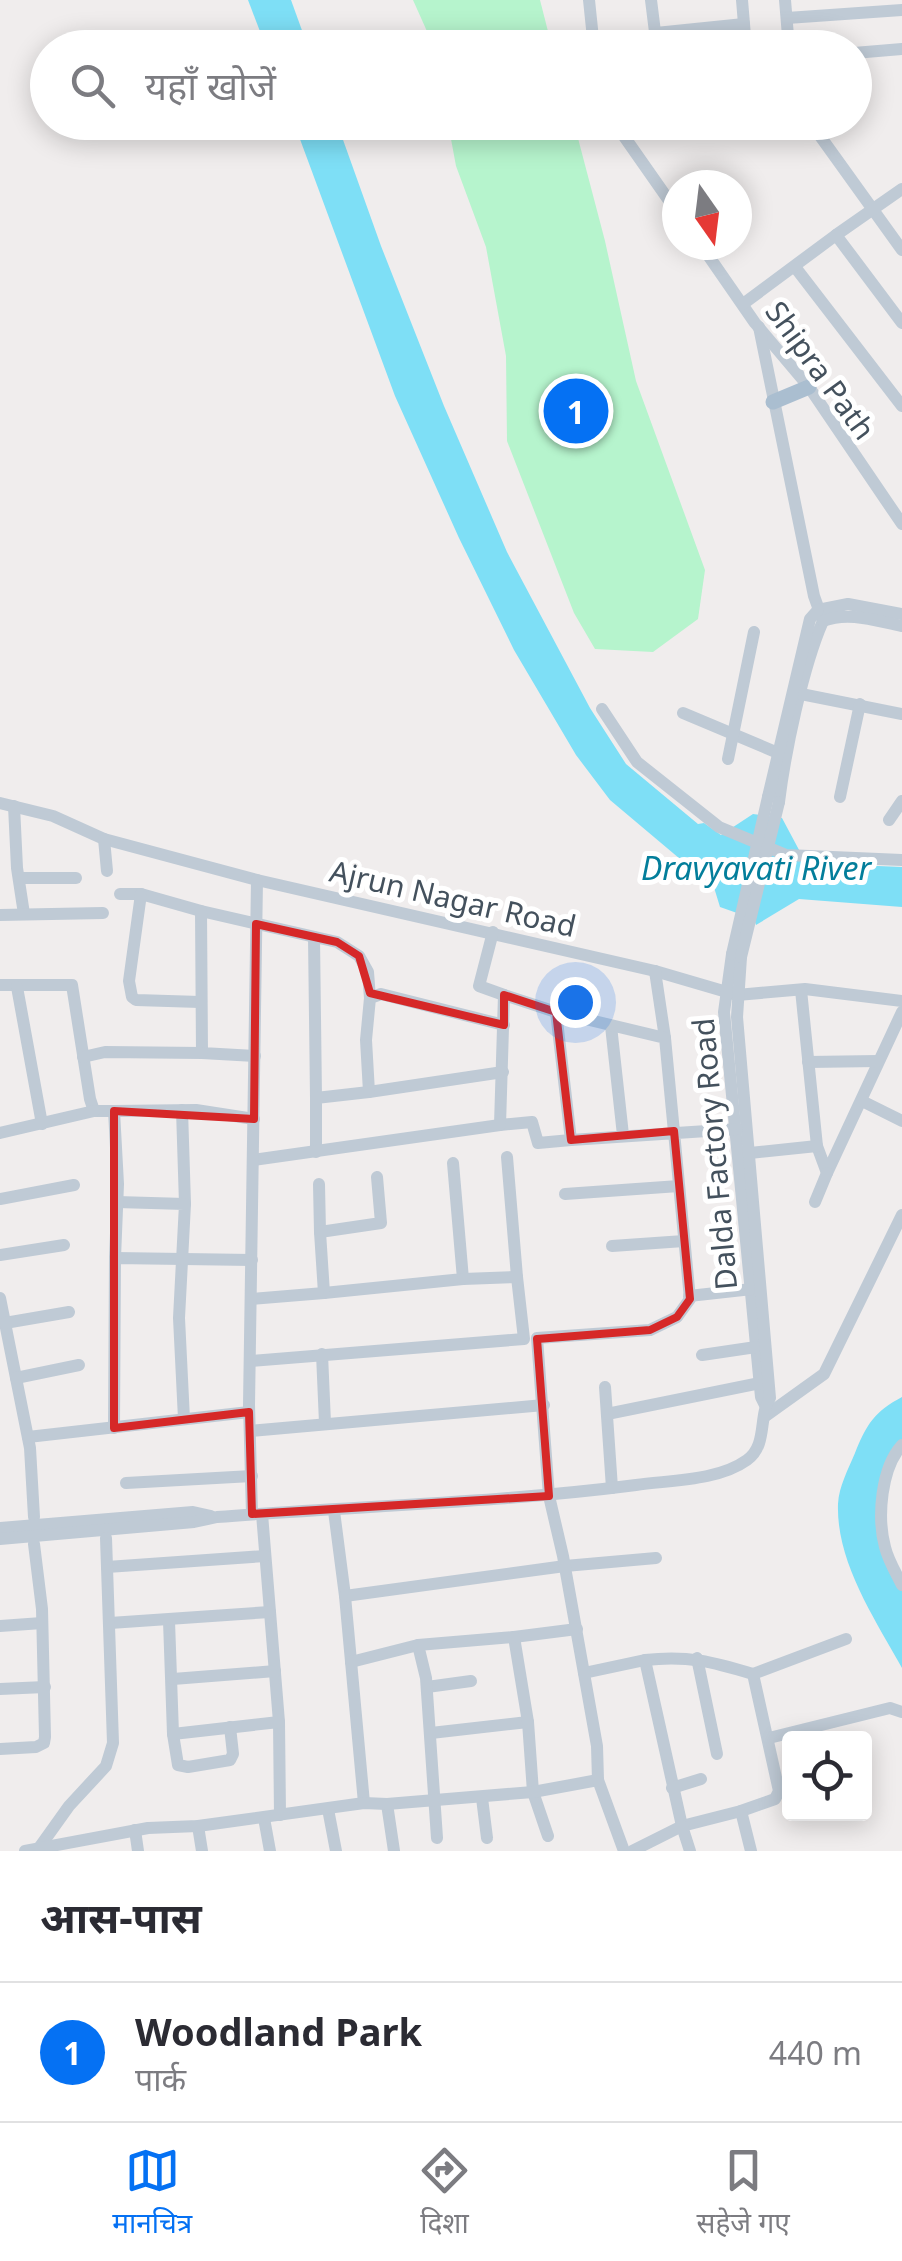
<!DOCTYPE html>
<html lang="hi">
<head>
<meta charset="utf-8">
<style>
  body { margin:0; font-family:"Noto Sans","Noto Sans Devanagari",sans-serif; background:#f2f2f3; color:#2b2b33 }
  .controls { position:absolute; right:30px; bottom:30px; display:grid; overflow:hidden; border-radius:10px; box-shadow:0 5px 25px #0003 }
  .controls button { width:90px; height:90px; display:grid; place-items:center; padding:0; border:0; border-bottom:2px solid #e1e1e2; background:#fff; color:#2b2b33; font:50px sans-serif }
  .compass { position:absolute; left:662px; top:170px; width:90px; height:90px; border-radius:50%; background:#fff; box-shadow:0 5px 25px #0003; rotate:166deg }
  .you { position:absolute; left:575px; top:1002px; width:35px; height:35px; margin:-25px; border:8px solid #fff; border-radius:50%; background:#1a73e8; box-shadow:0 0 0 15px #1a73e833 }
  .badge { display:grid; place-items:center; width:65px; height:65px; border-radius:50%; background:#0571f3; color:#fff; font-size:32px; font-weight:700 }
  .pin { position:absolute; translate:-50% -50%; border:5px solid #fff; box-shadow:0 2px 10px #0006 }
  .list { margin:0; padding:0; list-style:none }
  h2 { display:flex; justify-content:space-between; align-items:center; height:130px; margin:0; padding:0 40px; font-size:42px }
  h2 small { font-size:32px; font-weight:400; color:#7c7c81 }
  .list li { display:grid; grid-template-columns:65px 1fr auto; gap:30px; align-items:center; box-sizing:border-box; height:140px; padding:0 40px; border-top:2px solid #e1e1e2 }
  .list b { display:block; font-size:38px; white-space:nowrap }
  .list p { margin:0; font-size:32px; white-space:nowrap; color:#7c7c81 }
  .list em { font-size:32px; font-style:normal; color:#7c7c81 }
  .icon { flex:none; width:55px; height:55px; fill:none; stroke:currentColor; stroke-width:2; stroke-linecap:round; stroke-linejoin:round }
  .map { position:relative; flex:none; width:902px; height:1851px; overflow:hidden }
  .search { position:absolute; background:#fff; box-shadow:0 5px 25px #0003; left:30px; right:30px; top:30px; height:110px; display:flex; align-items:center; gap:25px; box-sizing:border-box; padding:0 35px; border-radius:55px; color:#7c7c81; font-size:38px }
  .sheet { height:270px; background:#fff }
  nav { display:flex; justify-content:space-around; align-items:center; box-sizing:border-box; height:140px; border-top:2px solid #e1e1e2; background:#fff; font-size:28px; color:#7c7c81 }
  nav a { display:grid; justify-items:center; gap:5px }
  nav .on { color:#0571f3 }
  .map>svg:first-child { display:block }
</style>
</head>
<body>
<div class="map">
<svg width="902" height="1851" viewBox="0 0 902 1851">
  <rect width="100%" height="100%" fill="#f0eded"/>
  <g fill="#b6f4cd">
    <path d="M 413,0 L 540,0 L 552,47 L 434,47 Z"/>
    <path d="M 448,123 L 574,123 L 605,241 L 636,381 L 705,570 L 698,619 L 653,652 L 595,649 L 574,613 L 507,441 L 506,356 L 486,247 L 456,166 Z"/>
  </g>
  <g fill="#7edff6">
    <path d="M 248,0 L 291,0 L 308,47 L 266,47 Z"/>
    <path d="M 294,123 L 337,123 L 381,246 L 444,406 L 507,552 L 590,708 L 626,764 L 698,824 L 704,823 L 721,835 L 753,814 L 782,818 L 806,863 L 902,867 L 902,907 L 799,899 L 756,925 L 754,919 L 720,907 L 709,871 L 686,864 L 610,800 L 576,755 L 514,650 L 459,538 L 395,396 Z"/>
    <path d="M 902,1397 L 902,1449 L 880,1501 L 886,1550 L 902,1584 L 902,1668 C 875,1619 836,1562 838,1504 C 839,1486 848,1470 855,1453 C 866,1425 875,1411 902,1397 Z"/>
  </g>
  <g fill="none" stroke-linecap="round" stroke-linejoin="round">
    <g stroke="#bfcad5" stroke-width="12">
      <path d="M 589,0 L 594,48"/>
      <path d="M 651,0 L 657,48"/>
      <path d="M 742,0 L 746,48"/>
      <path d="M 785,0 L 789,48"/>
      <path d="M 787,18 L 902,10"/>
      <path d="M 656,33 L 744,24"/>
      <path d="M 854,53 L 902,49"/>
      <path d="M 614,122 L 677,212"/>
      <path d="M 810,122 L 902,250"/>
      <path d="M 836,235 L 902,189"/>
      <path d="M 701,245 L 755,323 L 809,387 L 902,524"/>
      <path d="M 795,267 L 902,406"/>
      <path d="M 743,304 L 836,235 L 902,323"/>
      <path d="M 759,327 L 814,596 L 823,621 C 803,666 785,753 779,802"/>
      <path d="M 818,610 L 848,604 L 902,614"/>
      <path d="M 823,621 C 849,611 876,621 902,626"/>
      <path d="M 801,694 L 902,714"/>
      <path d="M 602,709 L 637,762 L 719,827 L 786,855 L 902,860"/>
      <path d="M 683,713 L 778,753"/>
      <path d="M 728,759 L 754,632"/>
      <path d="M 768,797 L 810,619 L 818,610"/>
      <path d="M 840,797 L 860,704"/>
      <path d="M 0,803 L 53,816 L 104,839 L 257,880 L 655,971 L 737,995 L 805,989 L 902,1001"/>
      <path d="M 14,806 L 17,868 L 24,914"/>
      <path d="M 889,820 L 902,801"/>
      <path d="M 104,839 L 107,871"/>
      <path d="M 19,878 L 76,878"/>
      <path d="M 120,894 L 141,894 L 201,911 L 337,942 L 359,956 L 368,972 L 370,998"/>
      <path d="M 141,894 L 129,981 L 132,997 L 136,1000 L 200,1002"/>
      <path d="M 201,911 L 202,1053 L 255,1056"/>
      <path d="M 0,915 L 103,913"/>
      <path d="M 493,932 L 479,986 L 504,995"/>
      <path d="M 314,937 L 316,1098"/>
      <path d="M 732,954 L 724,1012 L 761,1397 L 765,1405"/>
      <path d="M 655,971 L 665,1038"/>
      <path d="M 0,985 L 72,985 L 90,1099 L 94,1111 L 114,1111"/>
      <path d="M 17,987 L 42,1124"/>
      <path d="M 801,990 L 817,1146 L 827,1173 L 902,1012"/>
      <path d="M 556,1012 L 504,995 L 500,1125 L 532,1122 L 538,1143 L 571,1140"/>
      <path d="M 611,1026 L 623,1135"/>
      <path d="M 83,1057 L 105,1052 L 202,1053"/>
      <path d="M 808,1062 L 878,1061"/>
      <path d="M 503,1072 L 369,1092 L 366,1040 L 370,998 L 381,994 L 504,1025"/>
      <path d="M 862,1101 L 902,1121"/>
      <path d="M 182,1110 L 185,1204"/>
      <path d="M 0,1133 L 94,1111"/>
      <path d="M 316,1152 L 316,1098 L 369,1092"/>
      <path d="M 750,1153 L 817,1146"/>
      <path d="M 507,1157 L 517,1277"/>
      <path d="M 253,1160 L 500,1125"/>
      <path d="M 319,1184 L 320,1232"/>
      <path d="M 565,1194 L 679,1186"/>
      <path d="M 0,1199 L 74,1185"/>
      <path d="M 117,1202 L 185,1204 L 179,1318 L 184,1419"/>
      <path d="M 815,1202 L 827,1173"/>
      <path d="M 612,1246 L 684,1241"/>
      <path d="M 0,1255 L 64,1245"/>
      <path d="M 115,1258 L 118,1184 L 114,1111 L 196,1110 L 254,1119"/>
      <path d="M 324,1293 L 463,1279 L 453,1163"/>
      <path d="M 689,1296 L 752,1289"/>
      <path d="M 0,1298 L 30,1448 L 34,1517"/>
      <path d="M 252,1299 L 324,1293 L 320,1232 L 381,1223 L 377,1177"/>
      <path d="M 5,1323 L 69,1312"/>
      <path d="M 322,1354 L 325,1423"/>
      <path d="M 702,1355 L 756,1347"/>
      <path d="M 250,1361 L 524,1339 L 517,1277 L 463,1279"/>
      <path d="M 16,1378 L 79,1365"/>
      <path d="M 605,1387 L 612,1488"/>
      <path d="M 607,1414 L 760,1383"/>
      <path d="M 764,1417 L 824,1374 L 902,1215"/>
      <path d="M 114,1428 L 115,1258 L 252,1260"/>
      <path d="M 250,1431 L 544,1405"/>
      <path d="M 28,1437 L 249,1412"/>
      <path d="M 902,1445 C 881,1468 877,1517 885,1547 C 888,1560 896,1573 902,1585"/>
      <path d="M 126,1483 L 252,1476"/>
      <path d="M 334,1511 L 345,1596 L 364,1803"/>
      <path d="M 252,1514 L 249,1405 L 257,880"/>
      <path d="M 262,1514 L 279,1722 L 280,1815"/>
      <path d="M 0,1528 L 193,1512 L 211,1516"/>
      <path d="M 0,1539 L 194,1522 L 217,1517 C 357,1506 497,1503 636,1485 C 670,1480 718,1481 747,1460 C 768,1445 758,1416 770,1398 L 737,1017 L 741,957"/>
      <path d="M 107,1567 L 265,1556"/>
      <path d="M 345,1596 L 565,1566 L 656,1558"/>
      <path d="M 169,1621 L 173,1734 L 178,1765 L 188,1767 L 230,1760 L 233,1754 L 230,1727"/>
      <path d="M 110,1623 L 270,1612"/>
      <path d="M 0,1626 L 42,1623"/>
      <path d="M 697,1658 L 717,1754"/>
      <path d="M 645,1660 C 688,1655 713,1662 753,1674 L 779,1791 L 775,1799 L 741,1811"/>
      <path d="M 351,1662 L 418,1645"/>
      <path d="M 584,1673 L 645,1660 L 682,1826 L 741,1811 L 751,1851"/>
      <path d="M 753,1674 L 846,1639"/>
      <path d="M 173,1679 L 275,1671"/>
      <path d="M 427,1687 L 471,1681"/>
      <path d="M 0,1689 L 45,1687"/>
      <path d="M 431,1733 L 528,1722"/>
      <path d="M 173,1734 L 279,1722"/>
      <path d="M 769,1738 L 890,1708 L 902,1712"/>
      <path d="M 0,1749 L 36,1747 L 44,1743 L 45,1737 L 42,1609 L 34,1544"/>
      <path d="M 672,1788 L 701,1779"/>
      <path d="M 482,1798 L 487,1838"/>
      <path d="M 387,1804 L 394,1851"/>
      <path d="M 328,1809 L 336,1851"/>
      <path d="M 264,1818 L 270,1851"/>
      <path d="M 198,1826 L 202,1851"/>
      <path d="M 135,1830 L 138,1851"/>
      <path d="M 548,1836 L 533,1792 L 528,1722 L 514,1637 L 577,1629"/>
      <path d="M 437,1838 L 426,1678 L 418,1645 L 514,1637"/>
      <path d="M 39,1848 L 69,1806 L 106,1766 L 113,1743 L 106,1538"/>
      <path d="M 25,1851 L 148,1828 L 198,1826 L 364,1803 L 387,1804 L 533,1792 L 598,1780"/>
      <path d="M 624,1851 L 598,1780 L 597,1746 L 563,1556 L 549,1496 L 537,1338 L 650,1330 L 677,1317 L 690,1299 L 665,1038 L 556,1012 L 571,1140 L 737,1129"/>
      <path d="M 632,1851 L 682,1826 L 690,1851"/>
    </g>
    <path stroke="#aabed0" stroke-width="15" d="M 773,402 L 809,387"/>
    <g stroke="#bfcad5" stroke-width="12">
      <path d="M 732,954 L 768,797"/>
      <path d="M 741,957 L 779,802"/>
    </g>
  </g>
  <path fill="none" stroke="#d62828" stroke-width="8" stroke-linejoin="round" d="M 256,924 L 337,942 L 359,956 L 370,993 L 504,1025 L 504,995 L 556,1012 L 571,1140 L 674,1131 L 690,1299 L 677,1317 L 650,1330 L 537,1339 L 549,1496 L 252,1514 L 249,1412 L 114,1428 L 114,1111 L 254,1119 Z"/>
  <g text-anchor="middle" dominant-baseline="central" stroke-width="10" stroke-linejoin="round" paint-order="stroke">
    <g font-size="30" fill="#44515d" stroke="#fff">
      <text transform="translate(821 370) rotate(54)">Shipra Path</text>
      <text transform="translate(453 898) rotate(13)">Ajrun Nagar Road</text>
      <text transform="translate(714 1154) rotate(-95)">Dalda Factory Road</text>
    </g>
    <g font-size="32" font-style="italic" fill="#037e9b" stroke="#fff">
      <text x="756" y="867">Dravyavati River</text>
    </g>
  </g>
</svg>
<div class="controls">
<button><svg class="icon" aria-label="locate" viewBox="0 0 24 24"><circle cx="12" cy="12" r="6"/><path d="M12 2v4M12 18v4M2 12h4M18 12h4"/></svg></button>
</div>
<svg class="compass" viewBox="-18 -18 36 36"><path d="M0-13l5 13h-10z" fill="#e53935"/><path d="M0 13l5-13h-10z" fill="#7c7c81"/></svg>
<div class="you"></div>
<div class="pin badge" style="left:576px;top:411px">1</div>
<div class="search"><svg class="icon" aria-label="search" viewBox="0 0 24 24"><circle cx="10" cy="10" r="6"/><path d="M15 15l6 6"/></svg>यहाँ खोजें</div>
</div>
<section class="sheet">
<h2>आस-पास<small></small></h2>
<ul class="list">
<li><span class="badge">1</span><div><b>Woodland Park</b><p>पार्क</p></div><em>440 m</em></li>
</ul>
</section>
<nav>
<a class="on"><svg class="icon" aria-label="map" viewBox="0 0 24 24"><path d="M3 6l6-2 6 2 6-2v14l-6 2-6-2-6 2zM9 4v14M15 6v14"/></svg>मानचित्र</a>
<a><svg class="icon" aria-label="directions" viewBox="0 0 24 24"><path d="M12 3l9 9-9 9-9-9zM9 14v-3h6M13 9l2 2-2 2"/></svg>दिशा</a>
<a><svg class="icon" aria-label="saved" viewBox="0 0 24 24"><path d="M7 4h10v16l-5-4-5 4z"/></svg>सहेजे गए</a>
</nav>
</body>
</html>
